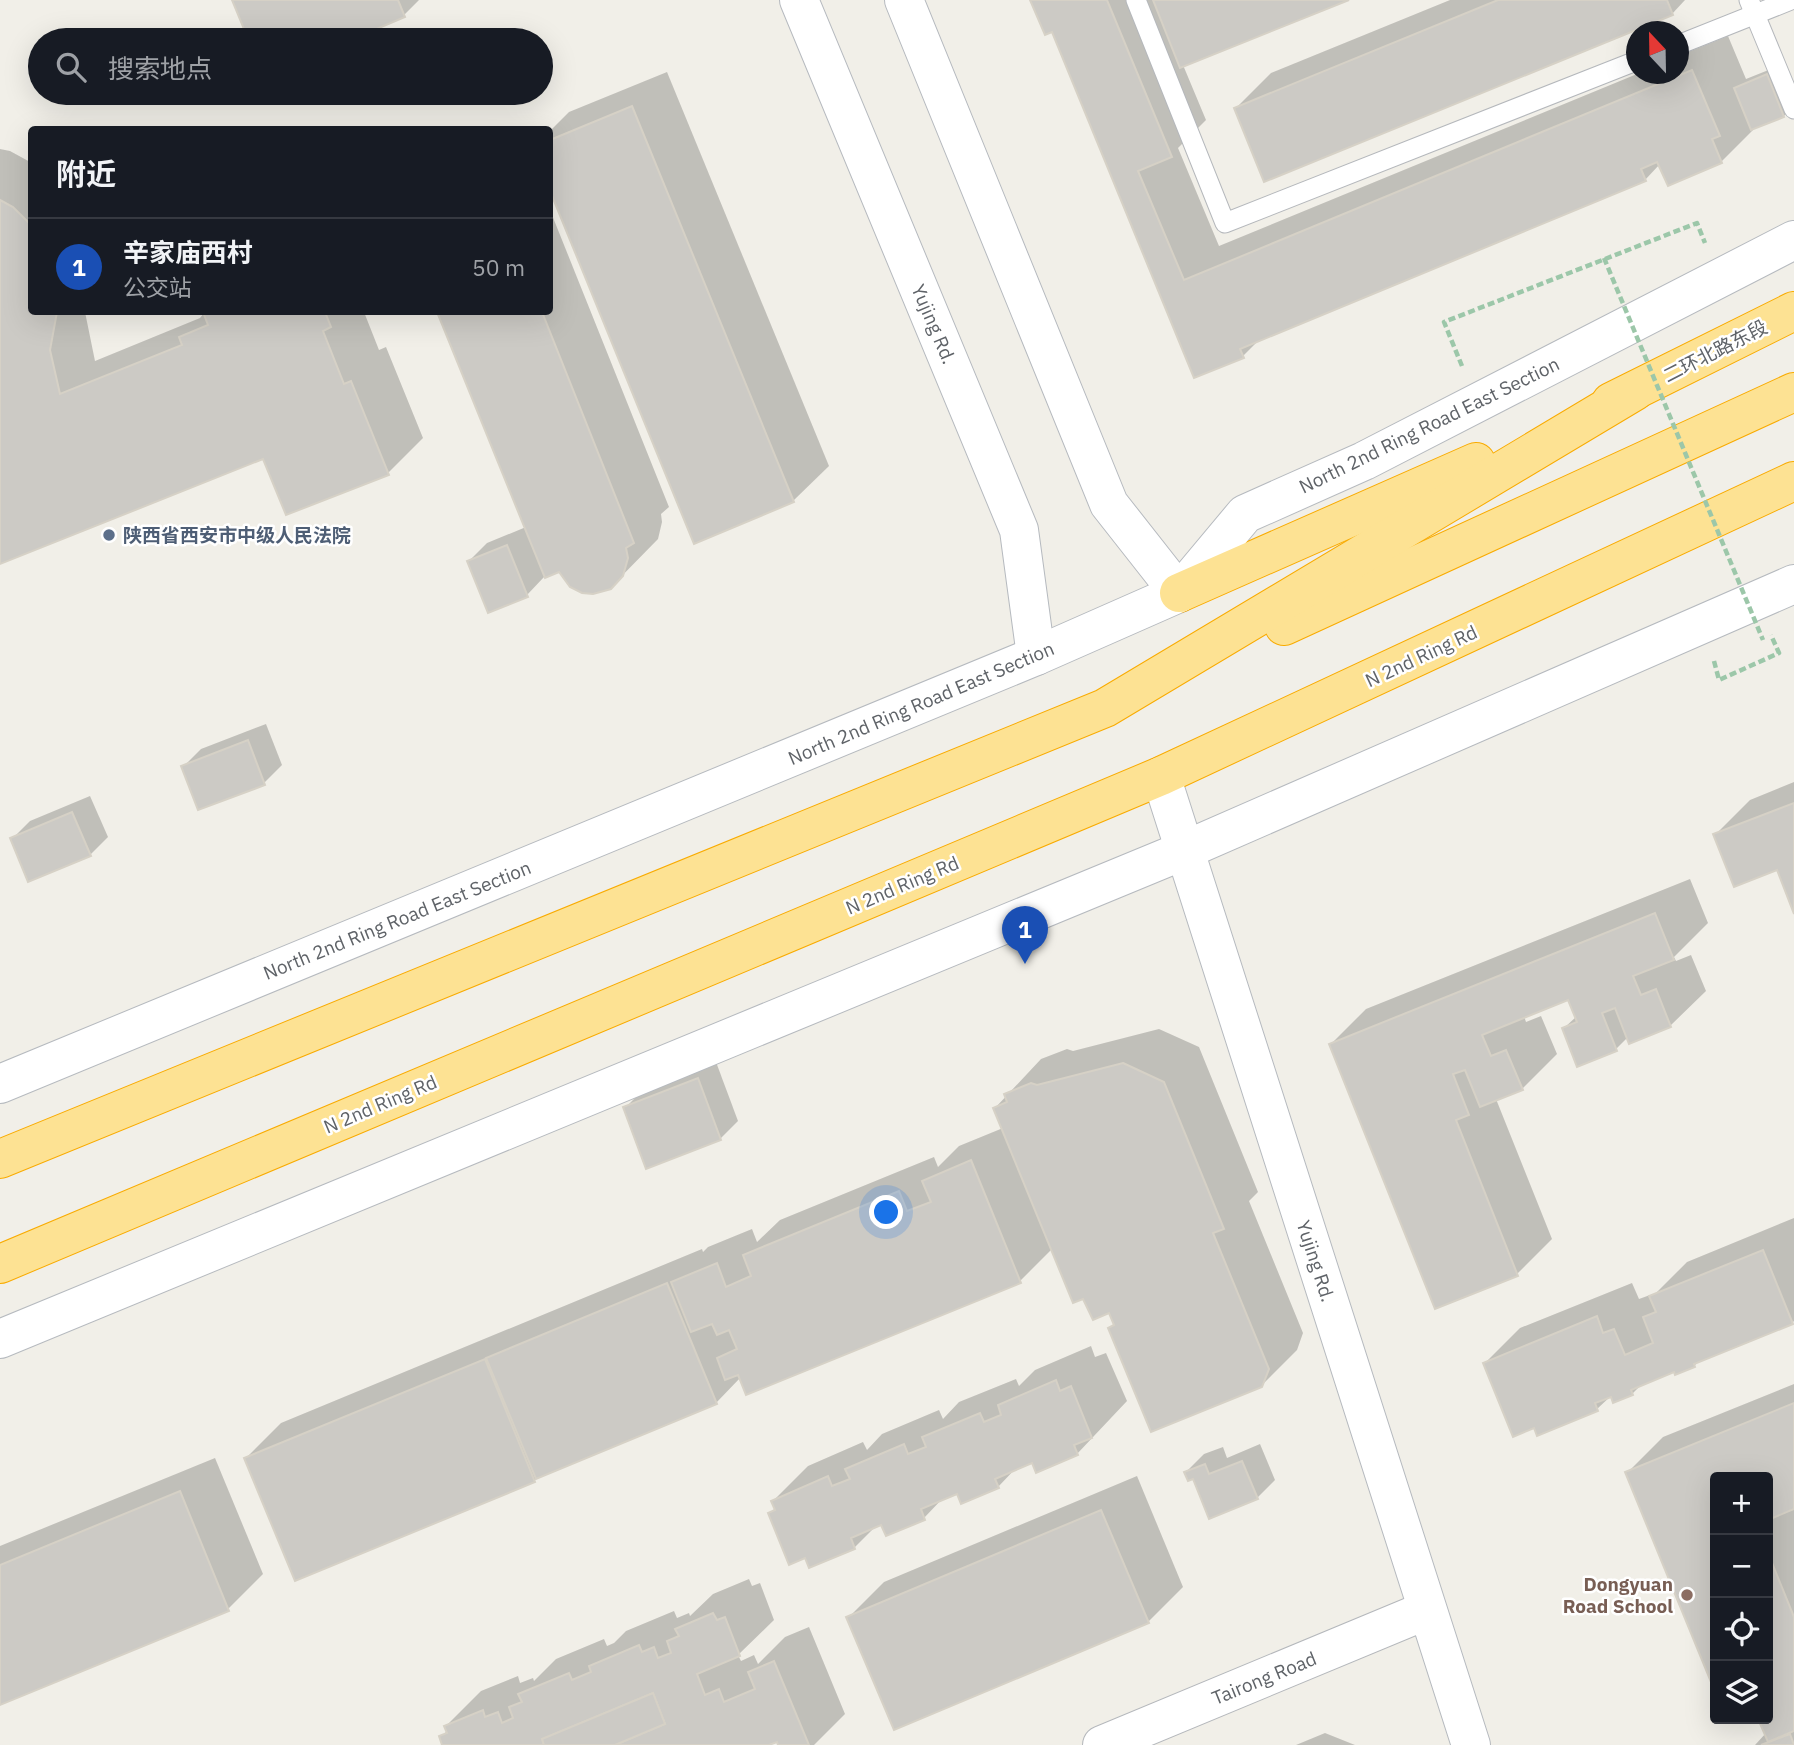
<!DOCTYPE html>
<html lang="zh">
<head>
<meta charset="utf-8">
<style>
  body { margin:0; font-family:"IBM Plex Sans","Noto Sans SC",sans-serif; background:#242831; color:#f1f3f6 }
  .controls { position:absolute; right:21px; bottom:21px; display:grid; overflow:hidden; border-radius:7px; box-shadow:0 7px 28px #0002 }
  .controls button { width:63px; height:63px; display:grid; place-items:center; padding:0; border:0; border-bottom:2px solid #363941; background:#171b24; color:#f1f3f6; font:35px sans-serif }
  .compass { position:absolute; left:1626px; top:21px; width:63px; height:63px; border-radius:50%; background:#171b24; box-shadow:0 7px 28px #0002; rotate:338deg }
  .you { position:absolute; left:887px; top:1213px; width:24px; height:24px; margin:-18px; border:5px solid #fff; border-radius:50%; background:#1a73e8; box-shadow:0 0 0 10px #1a73e833 }
  .badge { display:grid; place-items:center; width:46px; height:46px; border-radius:50%; background:#db2777; color:#fff; font-size:23px; font-weight:700 }
  .pin { position:absolute; translate:-50% -58px; filter:drop-shadow(0 2px 4px #0008) }
  .pin::after { content:''; position:absolute; top:37px; width:24px; height:21px; background:inherit; clip-path:polygon(0 0,100% 0,50% 100%) }
  .list { margin:0; padding:0; list-style:none }
  h2 { display:flex; justify-content:space-between; align-items:center; height:91px; margin:0; padding:0 28px; font-size:30px }
  h2 small { font-size:23px; font-weight:400; color:#9ea1a6 }
  .list li { display:grid; grid-template-columns:46px 1fr auto; gap:21px; align-items:center; box-sizing:border-box; height:98px; padding:0 28px; border-top:2px solid #363941 }
  .list b { display:block; font-size:26px; white-space:nowrap }
  .list p { margin:0; font-size:23px; white-space:nowrap; color:#9ea1a6 }
  .list em { font-size:23px; font-style:normal; color:#9ea1a6 }
  .icon { flex:none; width:38px; height:38px; fill:none; stroke:currentColor; stroke-width:2; stroke-linecap:round; stroke-linejoin:round }
  .map { position:relative; flex:none; width:1794px; height:1745px; overflow:hidden }
  .search { position:absolute; background:#171b24; box-shadow:0 7px 28px #0002; left:28px; top:28px; width:525px; height:77px; display:flex; align-items:center; gap:18px; box-sizing:border-box; padding:0 24px; border-radius:38px; color:#9ea1a6; font-size:26px }
  .panel { position:absolute; background:#171b24; box-shadow:0 7px 28px #0002; left:28px; top:126px; width:525px; height:189px; border-radius:7px }
  .map>svg:first-child { display:block }
</style>
</head>
<body>
<div class="map">
<svg width="1794" height="1745" viewBox="0 0 1794 1745">
  <rect width="100%" height="100%" fill="#f1efe8"/>
  <g fill="#0003">
    <path d="M 234,0 L 419,0 L 404,15 L 382,25 L 368,38 L 363,40 L 264,40 L 259,27 Z"/>
    <path d="M 1032,0 L 1345,0 L 1183,65 L 1206,120 L 1178,148 L 1219,246 L 1637,74 L 1678,74 L 1678,56 L 1728,36 L 1746,79 L 1776,67 L 1792,107 L 1784,116 L 1756,127 L 1721,162 L 1660,164 L 1645,180 L 1261,338 L 1243,356 L 1195,375 L 1053,30 Z"/>
    <path d="M 1450,0 L 1685,0 L 1672,14 L 1236,108 L 1271,73 Z"/>
    <path d="M 667,72 L 829,466 L 793,501 L 695,541 L 550,186 L 550,131 L 569,112 Z"/>
    <path d="M 0,149 L 10,151 L 32,163 L 32,312 L 85,312 L 95,361 L 200,318 L 205,312 L 364,312 L 379,350 L 386,347 L 423,438 L 388,473 L 264,457 L 0,563 Z"/>
    <path d="M 550,210 L 669,507 L 661,514 L 662,522 L 658,539 L 610,588 L 559,570 L 544,577 L 527,595 L 469,561 L 487,543 L 526,527 L 439,312 L 550,312 Z"/>
    <path d="M 266,724 L 282,765 L 264,783 L 183,767 L 201,749 Z"/>
    <path d="M 1794,782 L 1794,909 L 1778,867 L 1715,835 L 1750,800 Z"/>
    <path d="M 90,796 L 108,837 L 90,855 L 12,839 L 30,821 Z"/>
    <path d="M 1690,879 L 1708,923 L 1674,957 L 1676,961 L 1691,955 L 1706,991 L 1670,1026 L 1628,1037 L 1616,1049 L 1564,1028 L 1577,1016 L 1569,998 L 1524,1016 L 1526,1022 L 1541,1016 L 1557,1054 L 1522,1089 L 1496,1099 L 1552,1239 L 1517,1274 L 1436,1307 L 1331,1044 L 1366,1009 Z"/>
    <path d="M 1159,1029 L 1199,1047 L 1258,1192 L 1249,1201 L 1303,1333 L 1297,1350 L 1261,1386 L 1110,1328 L 1115,1323 L 1110,1311 L 1084,1297 L 1052,1249 L 1020,1281 L 741,1377 L 716,1403 L 540,1475 L 534,1481 L 246,1458 L 281,1423 L 702,1249 L 703,1252 L 708,1247 L 752,1229 L 757,1242 L 780,1220 L 934,1157 L 938,1167 L 959,1146 L 1003,1128 L 995,1108 L 1041,1059 L 1067,1049 L 1073,1051 Z"/>
    <path d="M 716,1062 L 738,1121 L 720,1139 L 625,1108 L 643,1090 Z"/>
    <path d="M 1794,1218 L 1794,1321 L 1792,1323 L 1700,1360 L 1694,1366 L 1675,1370 L 1643,1383 L 1632,1394 L 1612,1395 L 1597,1409 L 1535,1426 L 1485,1363 L 1520,1328 L 1632,1283 L 1639,1299 L 1650,1295 L 1651,1298 L 1687,1262 Z"/>
    <path d="M 1091,1346 L 1095,1357 L 1106,1353 L 1127,1401 L 1077,1454 L 1032,1461 L 1017,1467 L 998,1487 L 958,1492 L 944,1497 L 924,1518 L 882,1523 L 876,1526 L 854,1548 L 806,1556 L 770,1514 L 775,1508 L 773,1501 L 808,1466 L 863,1442 L 867,1450 L 882,1434 L 939,1410 L 943,1419 L 959,1402 L 1016,1379 L 1019,1386 L 1035,1370 Z"/>
    <path d="M 1794,1384 L 1794,1745 L 1755,1745 L 1766,1733 L 1760,1719 L 1768,1719 L 1768,1477 L 1715,1477 L 1715,1679 L 1712,1680 L 1627,1473 L 1663,1437 Z"/>
    <path d="M 1260,1444 L 1275,1480 L 1257,1498 L 1194,1477 L 1186,1472 L 1204,1454 L 1223,1447 L 1227,1458 Z"/>
    <path d="M 215,1458 L 263,1574 L 228,1609 L 0,1703 L 0,1546 Z"/>
    <path d="M 1137,1476 L 1183,1587 L 1148,1622 L 849,1617 L 884,1582 Z"/>
    <path d="M 749,1579 L 752,1586 L 760,1583 L 774,1620 L 738,1655 L 741,1661 L 754,1655 L 758,1664 L 785,1637 L 809,1627 L 845,1714 L 814,1745 L 780,1745 L 778,1740 L 764,1745 L 444,1745 L 441,1737 L 448,1730 L 446,1726 L 481,1691 L 518,1676 L 520,1683 L 533,1678 L 534,1681 L 556,1659 L 604,1639 L 607,1646 L 614,1643 L 626,1631 L 674,1611 L 677,1618 L 689,1613 L 690,1616 L 713,1594 Z"/>
    <path d="M 1325,1733 L 1355,1745 L 1296,1745 Z"/>
  </g>
  <g fill="#cccac5" stroke="#d6d1c6" stroke-width="2">
    <path d="M 232,0 L 398,0 L 405,17 L 367,33 L 370,39 L 368,40 L 262,40 L 258,29 L 246,34 Z"/>
    <path d="M 1030,0 L 1107,0 L 1172,157 L 1138,171 L 1184,280 L 1692,70 L 1720,136 L 1712,139 L 1722,163 L 1668,186 L 1657,162 L 1641,169 L 1646,181 L 1240,349 L 1244,358 L 1194,378 L 1052,32 L 1045,35 Z"/>
    <path d="M 1153,0 L 1349,0 L 1180,68 Z"/>
    <path d="M 1498,0 L 1667,0 L 1673,15 L 1264,182 L 1234,108 Z"/>
    <path d="M 1767,74 L 1784,117 L 1751,130 L 1734,88 Z"/>
    <path d="M 632,106 L 794,502 L 694,544 L 550,191 L 550,140 Z"/>
    <path d="M 0,200 L 13,207 L 32,226 L 32,312 L 57,312 L 50,350 L 60,394 L 182,345 L 179,337 L 208,325 L 203,312 L 325,312 L 331,327 L 323,331 L 344,384 L 351,381 L 389,475 L 286,515 L 263,459 L 0,564 Z"/>
    <path d="M 437,312 L 542,312 L 634,543 L 626,548 L 628,558 L 623,576 L 611,589 L 593,594 L 582,593 L 570,587 L 559,572 L 545,578 Z"/>
    <path d="M 507,545 L 528,597 L 488,613 L 467,561 Z"/>
    <path d="M 248,740 L 265,785 L 198,810 L 181,766 Z"/>
    <path d="M 1794,803 L 1794,914 L 1777,870 L 1734,887 L 1713,834 Z"/>
    <path d="M 72,812 L 91,856 L 28,882 L 10,838 Z"/>
    <path d="M 1655,913 L 1674,960 L 1633,976 L 1641,995 L 1656,989 L 1671,1027 L 1629,1044 L 1615,1008 L 1602,1013 L 1617,1051 L 1577,1067 L 1562,1028 L 1577,1022 L 1568,1000 L 1482,1035 L 1491,1056 L 1506,1050 L 1523,1090 L 1480,1107 L 1465,1070 L 1453,1074 L 1469,1115 L 1456,1120 L 1518,1276 L 1435,1309 L 1329,1044 Z"/>
    <path d="M 1123,1063 L 1164,1082 L 1224,1229 L 1213,1233 L 1269,1369 L 1262,1387 L 1151,1432 L 1108,1328 L 1114,1325 L 1109,1313 L 1093,1320 L 1083,1299 L 1073,1303 L 993,1108 L 1007,1102 L 1004,1094 L 1031,1083 L 1037,1085 Z"/>
    <path d="M 698,1078 L 721,1140 L 646,1169 L 623,1107 Z"/>
    <path d="M 971,1160 L 1021,1283 L 746,1395 L 738,1375 L 725,1380 L 717,1358 L 737,1349 L 729,1330 L 717,1335 L 712,1324 L 691,1332 L 671,1282 L 717,1263 L 726,1287 L 751,1276 L 743,1255 L 899,1191 L 907,1211 L 931,1202 L 922,1181 Z"/>
    <path d="M 1763,1250 L 1793,1324 L 1694,1364 L 1695,1367 L 1675,1375 L 1674,1372 L 1631,1390 L 1633,1395 L 1613,1403 L 1611,1397 L 1595,1403 L 1598,1411 L 1537,1436 L 1534,1428 L 1513,1437 L 1483,1363 L 1597,1316 L 1603,1333 L 1614,1329 L 1625,1355 L 1653,1343 L 1643,1317 L 1656,1312 L 1649,1296 Z"/>
    <path d="M 667,1283 L 717,1404 L 536,1479 L 486,1358 Z"/>
    <path d="M 485,1359 L 535,1482 L 295,1581 L 244,1458 Z"/>
    <path d="M 1056,1380 L 1060,1391 L 1071,1386 L 1092,1438 L 1074,1445 L 1078,1455 L 1036,1473 L 1032,1463 L 995,1479 L 999,1488 L 961,1504 L 957,1494 L 921,1509 L 925,1520 L 886,1536 L 881,1525 L 851,1538 L 855,1549 L 809,1568 L 805,1558 L 789,1565 L 768,1513 L 775,1510 L 771,1501 L 828,1476 L 832,1486 L 850,1479 L 845,1469 L 904,1444 L 908,1454 L 926,1447 L 922,1437 L 980,1413 L 984,1422 L 1001,1415 L 998,1405 Z"/>
    <path d="M 1794,1403 L 1794,1509 L 1768,1520 L 1768,1477 L 1715,1477 L 1715,1681 L 1711,1682 L 1625,1472 Z"/>
    <path d="M 1242,1461 L 1258,1499 L 1209,1519 L 1193,1479 L 1188,1481 L 1184,1472 L 1205,1464 L 1209,1474 Z"/>
    <path d="M 180,1491 L 229,1611 L 0,1705 L 0,1565 Z"/>
    <path d="M 1101,1510 L 1149,1623 L 894,1730 L 846,1617 Z"/>
    <path d="M 1768,1553 L 1794,1617 L 1794,1731 L 1768,1742 L 1758,1719 L 1768,1719 Z"/>
    <path d="M 713,1613 L 717,1620 L 725,1617 L 740,1656 L 697,1674 L 705,1695 L 719,1689 L 724,1702 L 755,1689 L 748,1672 L 774,1661 L 809,1745 L 778,1745 L 777,1742 L 769,1745 L 615,1745 L 665,1724 L 653,1693 L 542,1739 L 544,1745 L 442,1745 L 439,1736 L 447,1733 L 444,1726 L 483,1710 L 485,1717 L 498,1712 L 502,1723 L 513,1718 L 509,1707 L 522,1702 L 518,1694 L 569,1673 L 572,1680 L 591,1672 L 589,1666 L 639,1645 L 642,1652 L 654,1647 L 658,1658 L 671,1653 L 667,1641 L 679,1636 L 675,1629 Z"/>
    <path d="M 653,1693 L 665,1724 L 615,1745 L 544,1745 L 542,1739 Z"/>
    <path d="M 1790,1734 L 1794,1745 L 1761,1745 Z"/>
  </g>
  <g fill="none" stroke-linecap="round" stroke-linejoin="round">
    <defs>
      <g id="lane">
        <path d="M 1136,0 L 1225,223 L 1636,61"/>
        <path d="M 1749,0 L 1794,109"/>
        <path d="M 1678,45 L 1791,0"/>
      </g>
      <path id="street" d="M 1102,1745 L 1427,1610"/>
      <g id="secondary">
        <path d="M 799,0 L 1019,530 L 1036,656"/>
        <path d="M 904,0 L 1109,504 L 1179,593"/>
        <path d="M 1161,776 L 1471,1745"/>
        <path d="M 0,1084 L 1036,656 L 1179,593 L 1245,514 L 1364,461 L 1794,240"/>
        <path d="M 0,1339 L 1185,850 L 1794,584"/>
      </g>
      <g id="highway">
        <path d="M 1611,402 L 1794,311"/>
        <path d="M 1179,593 L 1476,462"/>
        <path d="M 1284,626 L 1794,392"/>
        <path d="M 0,1159 L 1105,708 L 1635,391"/>
        <path d="M 0,1264 L 1161,776 L 1794,481"/>
      </g>
    </defs>
    <use href="#lane" stroke="#b5b8bc" stroke-width="21"/>
    <use href="#street" stroke="#b5b8bc" stroke-width="40"/>
    <use href="#secondary" stroke="#b6babf" stroke-width="40"/>
    <use href="#highway" stroke="#f9ab00" stroke-width="40"/>
    <g stroke="#9cc7a9" stroke-width="4.5" stroke-dasharray="7 3.5" stroke-linecap="butt">
      <path d="M 1462,366 L 1444,322 L 1697,223 L 1705,243"/>
      <path d="M 1714,661 L 1719,680 L 1779,653 L 1771,635"/>
    </g>
    <use href="#lane" stroke="#fff" stroke-width="19"/>
    <use href="#street" stroke="#fff" stroke-width="38"/>
    <use href="#secondary" stroke="#fff" stroke-width="38"/>
    <use href="#highway" stroke="#fde293" stroke-width="38"/>
    <path stroke="#9cc7a9" stroke-width="4.5" stroke-dasharray="7 3.5" stroke-linecap="butt" d="M 1604,258 L 1763,640"/>
  </g>
  <circle fill="#5c6f8a" stroke="#fff" stroke-width="2.5" cx="109" cy="535" r="7"/>
  <circle fill="#8d6e63" stroke="#fff" stroke-width="2.5" cx="1687" cy="1595" r="7"/>
  <g text-anchor="middle" dominant-baseline="central" stroke-width="5" stroke-linejoin="round" paint-order="stroke">
    <g font-size="19" fill="#5f6368" stroke="#fff">
      <text transform="translate(934 324) rotate(67)">Yujing Rd.</text>
      <text transform="translate(1715 351) rotate(-27)">二环北路东段</text>
      <text transform="translate(1429 425) rotate(-26)">North 2nd Ring Road East Section</text>
      <text transform="translate(1421 656) rotate(-25)">N 2nd Ring Rd</text>
      <text transform="translate(921 703) rotate(-23)">North 2nd Ring Road East Section</text>
      <text transform="translate(902 885) rotate(-23)">N 2nd Ring Rd</text>
      <text transform="translate(397 920) rotate(-22)">North 2nd Ring Road East Section</text>
      <text transform="translate(380 1104) rotate(-23)">N 2nd Ring Rd</text>
      <text transform="translate(1316 1261) rotate(72)">Yujing Rd.</text>
      <text transform="translate(1264 1678) rotate(-22)">Tairong Road</text>
    </g>
    <g font-size="19" font-weight="bold" fill="#4e5e75" stroke="#fff" text-anchor="start">
      <text x="123" y="535">陕西省西安市中级人民法院</text>
    </g>
    <g font-size="19" font-weight="bold" fill="#785e54" stroke="#fff" text-anchor="end">
      <text x="1673" y="1584">Dongyuan<tspan x="1673" dy="22">Road School</tspan></text>
    </g>
  </g>
</svg>
<div class="controls">
<button>+</button>
<button>−</button>
<button><svg class="icon" aria-label="locate" viewBox="0 0 24 24"><circle cx="12" cy="12" r="6"/><path d="M12 2v4M12 18v4M2 12h4M18 12h4"/></svg></button>
<button><svg class="icon" aria-label="layers" viewBox="0 0 24 24"><path d="M12 4l9 5-9 5-9-5zM3 14l9 5 9-5"/></svg></button>
</div>
<svg class="compass" viewBox="-18 -18 36 36"><path d="M0-13l5 13h-10z" fill="#e53935"/><path d="M0 13l5-13h-10z" fill="#9ea1a6"/></svg>
<div class="you"></div>
<div class="pin badge" style="left:1025px;top:964px;background:#1a4fb4">1</div>
<div class="search"><svg class="icon" aria-label="search" viewBox="0 0 24 24"><circle cx="10" cy="10" r="6"/><path d="M15 15l6 6"/></svg>搜索地点</div>
<section class="panel">
<h2>附近<small></small></h2>
<ul class="list">
<li><span class="badge" style="background:#1a4fb4">1</span><div><b>辛家庙西村</b><p>公交站</p></div><em>50 m</em></li>
</ul>
</section>
</div>
</body>
</html>
